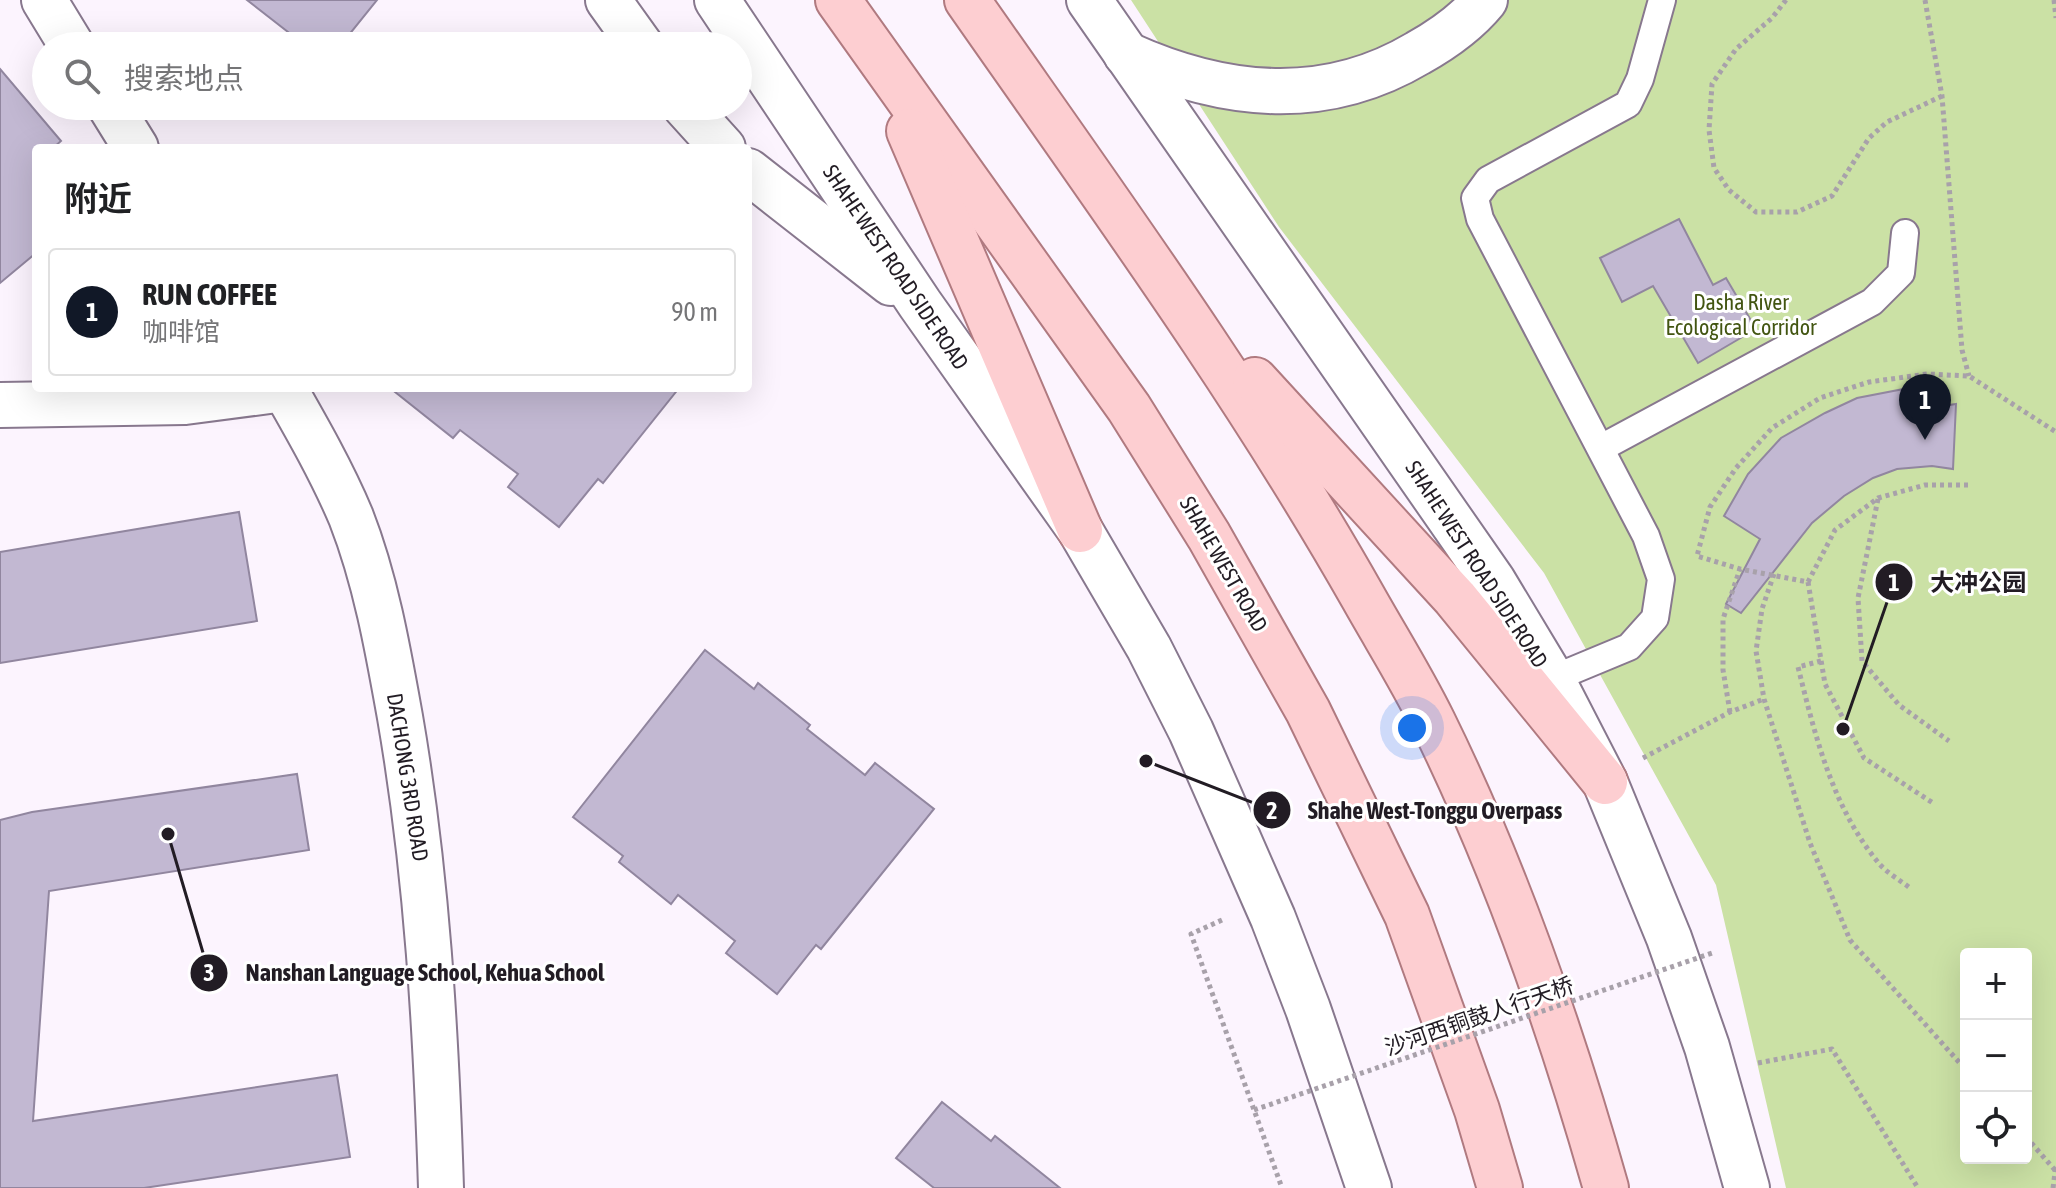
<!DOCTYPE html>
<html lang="zh">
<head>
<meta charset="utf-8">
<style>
  body { margin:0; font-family:"Asap Condensed","Noto Sans SC",sans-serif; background:#f2f2f2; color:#202124 }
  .controls { position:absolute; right:24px; bottom:24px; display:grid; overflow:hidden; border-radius:8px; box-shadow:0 8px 32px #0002 }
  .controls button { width:72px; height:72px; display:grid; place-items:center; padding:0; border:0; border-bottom:2px solid #e0e0e0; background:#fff; color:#202124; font:40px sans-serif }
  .you { position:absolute; left:1412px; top:728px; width:28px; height:28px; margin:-20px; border:6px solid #fff; border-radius:50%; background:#1a73e8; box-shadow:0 0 0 12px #1a73e833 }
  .badge { display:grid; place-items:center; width:52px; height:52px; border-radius:50%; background:#111827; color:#fff; font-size:26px; font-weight:700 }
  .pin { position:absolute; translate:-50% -66px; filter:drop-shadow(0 2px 4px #0008) }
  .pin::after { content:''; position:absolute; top:42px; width:28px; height:24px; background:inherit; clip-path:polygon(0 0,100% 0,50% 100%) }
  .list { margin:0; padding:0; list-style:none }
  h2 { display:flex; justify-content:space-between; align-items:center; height:104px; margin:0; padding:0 32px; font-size:34px }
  h2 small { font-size:26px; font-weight:400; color:#757577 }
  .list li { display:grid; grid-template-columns:52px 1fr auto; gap:24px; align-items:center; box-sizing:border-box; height:128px; margin:0 16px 16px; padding:0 16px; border:2px solid #e0e0e0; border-radius:8px }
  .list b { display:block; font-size:30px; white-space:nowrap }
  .list p { margin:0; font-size:26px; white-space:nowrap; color:#757577 }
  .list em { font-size:26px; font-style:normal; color:#757577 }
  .icon { flex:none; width:44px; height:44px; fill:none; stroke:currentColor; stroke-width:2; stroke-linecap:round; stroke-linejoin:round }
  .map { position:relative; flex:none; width:2056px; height:1188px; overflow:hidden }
  .search { position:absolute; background:#fff; box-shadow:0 8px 32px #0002; left:32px; top:32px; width:720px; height:88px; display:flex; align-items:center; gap:20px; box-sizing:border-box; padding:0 28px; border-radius:44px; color:#757577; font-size:30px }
  .panel { position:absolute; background:#fff; box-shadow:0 8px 32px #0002; left:32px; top:144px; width:720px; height:248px; border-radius:8px }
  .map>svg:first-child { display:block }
</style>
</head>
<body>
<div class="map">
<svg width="2056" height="1188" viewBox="0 0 2056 1188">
  <rect width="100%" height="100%" fill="#fcf4fe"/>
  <path fill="#cbe1a5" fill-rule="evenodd" d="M 1131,0 L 2056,0 L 2056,1188 L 1786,1188 L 1716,885 L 1544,573 L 1279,227 ZM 1966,954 L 2026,954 L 2026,1158 L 1966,1158 Z"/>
  <g fill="#c2b8d2" stroke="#91869f" stroke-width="2">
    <path d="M 247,0 L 377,0 L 340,46 L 306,46 Z"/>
    <path d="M 0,69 L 61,141 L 53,148 L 36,148 L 36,253 L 0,283 Z"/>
    <path d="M 1679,219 L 1713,285 L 1726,278 L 1756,329 L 1698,363 L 1653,286 L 1622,302 L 1600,258 Z"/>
    <path d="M 1914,387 L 1917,410 L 1956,404 L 1953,469 L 1932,466 L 1897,469 L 1873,478 L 1844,496 L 1812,523 L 1741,613 L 1726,604 L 1760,539 L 1724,516 L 1748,474 L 1781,438 L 1825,413 L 1857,398 Z"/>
    <path d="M 390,388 L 679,388 L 603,483 L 598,479 L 559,527 L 508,487 L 518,474 L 460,430 L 453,438 Z"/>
    <path d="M 239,512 L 257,621 L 0,663 L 0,552 Z"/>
    <path d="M 705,650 L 754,689 L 758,683 L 810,725 L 807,729 L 865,775 L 875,763 L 934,809 L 821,949 L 816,945 L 777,994 L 726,953 L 735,941 L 678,895 L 671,904 L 619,862 L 623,856 L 573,817 Z"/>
    <path d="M 297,774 L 309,850 L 49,891 L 33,1121 L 337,1075 L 350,1157 L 144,1188 L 0,1188 L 0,820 L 32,812 Z"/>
    <path d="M 942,1102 L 991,1141 L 995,1136 L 1060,1188 L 934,1188 L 896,1158 Z"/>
  </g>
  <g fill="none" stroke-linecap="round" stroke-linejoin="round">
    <defs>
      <g id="lane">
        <path d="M 1601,448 L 1872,302 L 1901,273 L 1905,233"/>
        <path d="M 1552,679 L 1629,647 L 1655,618 L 1661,579 L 1646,536 L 1480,219 L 1475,198 L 1488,180 L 1628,104 L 1640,79 L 1662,0"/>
      </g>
      <g id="street">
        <path d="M 44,0 L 72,46"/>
        <path d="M 110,106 L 136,148"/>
        <path d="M 284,388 C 308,430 332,472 351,517 C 376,581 388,650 400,717 C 427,873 436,1030 441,1188"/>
        <path d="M 0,405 L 185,402 L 284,389"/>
      </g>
      <g id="secondary">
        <path d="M 608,0 L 641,46"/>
        <path d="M 717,0 L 920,304 L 1080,530 L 1149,648 L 1191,731 L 1273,918 L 1308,1009 L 1369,1188"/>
        <path d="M 1089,0 L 1493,581 L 1552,679 L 1605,782 L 1669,938 L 1707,1047 L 1747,1188"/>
        <path d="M 1126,54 C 1223,98 1324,109 1418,53 C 1443,39 1467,22 1485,0"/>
        <path d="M 685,106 L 723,148"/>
        <path d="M 748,171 L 891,283"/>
      </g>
      <g id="primary">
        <path d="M 838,0 L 1129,408 L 1209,536 L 1308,711 L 1407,915 L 1477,1110 L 1500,1188"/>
        <path d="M 967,0 C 1104,196 1245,389 1363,597 C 1386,638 1412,679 1433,722 C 1506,870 1561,1029 1606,1188"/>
        <path d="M 909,131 L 1080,530"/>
        <path d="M 1255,380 L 1455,598 L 1605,782"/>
      </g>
    </defs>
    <use href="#lane" stroke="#88788e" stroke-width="30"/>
    <use href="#street" stroke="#88788e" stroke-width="48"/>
    <use href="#secondary" stroke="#88788e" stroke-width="48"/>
    <use href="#primary" stroke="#b07a80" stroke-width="48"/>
    <g stroke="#a8a1aa" stroke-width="5" stroke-dasharray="4 4" stroke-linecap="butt">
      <path d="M 1786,0 L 1772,18 L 1736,49 L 1712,84 L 1709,130 L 1714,168 L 1729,190 L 1756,212 L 1797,212 L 1832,196 L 1869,138 L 1887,122 L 1942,96"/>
      <path d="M 1925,0 L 1942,96 L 1962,350 L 1969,376"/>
      <path d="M 2054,0 L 2056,18"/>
      <path d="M 1968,485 L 1925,485 L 1878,498 L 1835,530 L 1808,582 L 1740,569 L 1697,556 L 1710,507 L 1736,468 L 1772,428 L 1820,398 L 1869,382 L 1927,374 L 1969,376 L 2056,432"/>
      <path d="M 1878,499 L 1858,598 L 1862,661 L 1899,705 L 1949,741"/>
      <path d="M 1774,574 L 1762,609 L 1756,651 L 1764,699 L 1810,843 L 1850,940 L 1966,1070"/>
      <path d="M 1808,582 L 1825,684 L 1864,758 L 1933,803"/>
      <path d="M 1821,661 L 1798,667 C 1815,735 1832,806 1877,861 C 1885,872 1900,880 1910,888"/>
      <path d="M 1730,712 L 1723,670 L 1723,619 L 1740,569"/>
      <path d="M 1643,758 L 1730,712 L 1764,699"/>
      <path d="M 1222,920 L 1191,934 L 1282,1188"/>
      <path d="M 1758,1063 L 1832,1049 L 1918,1188"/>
      <path d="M 2026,1137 L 2055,1170"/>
      <path d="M 2053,1188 L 2056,1165"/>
    </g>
    <use href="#lane" stroke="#fff" stroke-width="26"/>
    <use href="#street" stroke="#fff" stroke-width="44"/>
    <use href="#secondary" stroke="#fff" stroke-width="44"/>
    <use href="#primary" stroke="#fdced1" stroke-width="44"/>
    <path stroke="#a8a1aa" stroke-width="5" stroke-dasharray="4 4" stroke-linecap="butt" d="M 1254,1110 L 1715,952"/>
  </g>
  <g text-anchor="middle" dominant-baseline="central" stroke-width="6" stroke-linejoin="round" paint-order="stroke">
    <g font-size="22" fill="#221c24" stroke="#fff">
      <text transform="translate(896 267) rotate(56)">SHAHE WEST ROAD SIDE ROAD</text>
      <text transform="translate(1224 564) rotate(60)">SHAHE WEST ROAD</text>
      <text transform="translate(1477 564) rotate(57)">SHAHE WEST ROAD SIDE ROAD</text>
      <text transform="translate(408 777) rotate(81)">DACHONG 3RD ROAD</text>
      <text transform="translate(1479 1016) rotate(-19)">沙河西铜鼓人行天桥</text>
    </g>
    <g font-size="22" fill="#425511" stroke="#fff">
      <text x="1741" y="302">Dasha River<tspan x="1741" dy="25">Ecological Corridor</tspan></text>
    </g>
  </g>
  <path fill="none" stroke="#221c24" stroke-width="3" d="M1843 729L1894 582M1146 761L1272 810M168 834L209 973"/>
  <g fill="#221c24" stroke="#fff" stroke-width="3">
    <circle cx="1843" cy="729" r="8"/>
    <circle cx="1146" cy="761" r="8"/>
    <circle cx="168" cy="834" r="8"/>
    <circle cx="1894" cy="582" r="20"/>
    <circle cx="1272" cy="810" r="20"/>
    <circle cx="209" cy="973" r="20"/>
  </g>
  <g font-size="24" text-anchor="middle" font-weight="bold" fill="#fff">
    <text x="1894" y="591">1</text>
    <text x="1272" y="819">2</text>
    <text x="209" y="981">3</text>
  </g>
  <g font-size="24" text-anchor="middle" font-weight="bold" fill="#221c24" stroke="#fff" stroke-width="6" stroke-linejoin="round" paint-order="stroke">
    <text x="1978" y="591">大冲公园</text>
    <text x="1435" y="819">Shahe West-Tonggu Overpass</text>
    <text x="425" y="981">Nanshan Language School, Kehua School</text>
  </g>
</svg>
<div class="controls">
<button>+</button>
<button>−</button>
<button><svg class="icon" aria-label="locate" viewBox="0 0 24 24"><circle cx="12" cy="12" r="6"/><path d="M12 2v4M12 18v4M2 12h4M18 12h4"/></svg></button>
</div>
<div class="you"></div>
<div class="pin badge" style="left:1925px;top:440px">1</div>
<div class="search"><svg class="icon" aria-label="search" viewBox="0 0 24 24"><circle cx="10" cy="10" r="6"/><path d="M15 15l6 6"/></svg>搜索地点</div>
<section class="panel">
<h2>附近<small></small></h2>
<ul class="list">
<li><span class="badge">1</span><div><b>RUN COFFEE</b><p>咖啡馆</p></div><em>90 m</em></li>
</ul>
</section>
</div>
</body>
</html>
